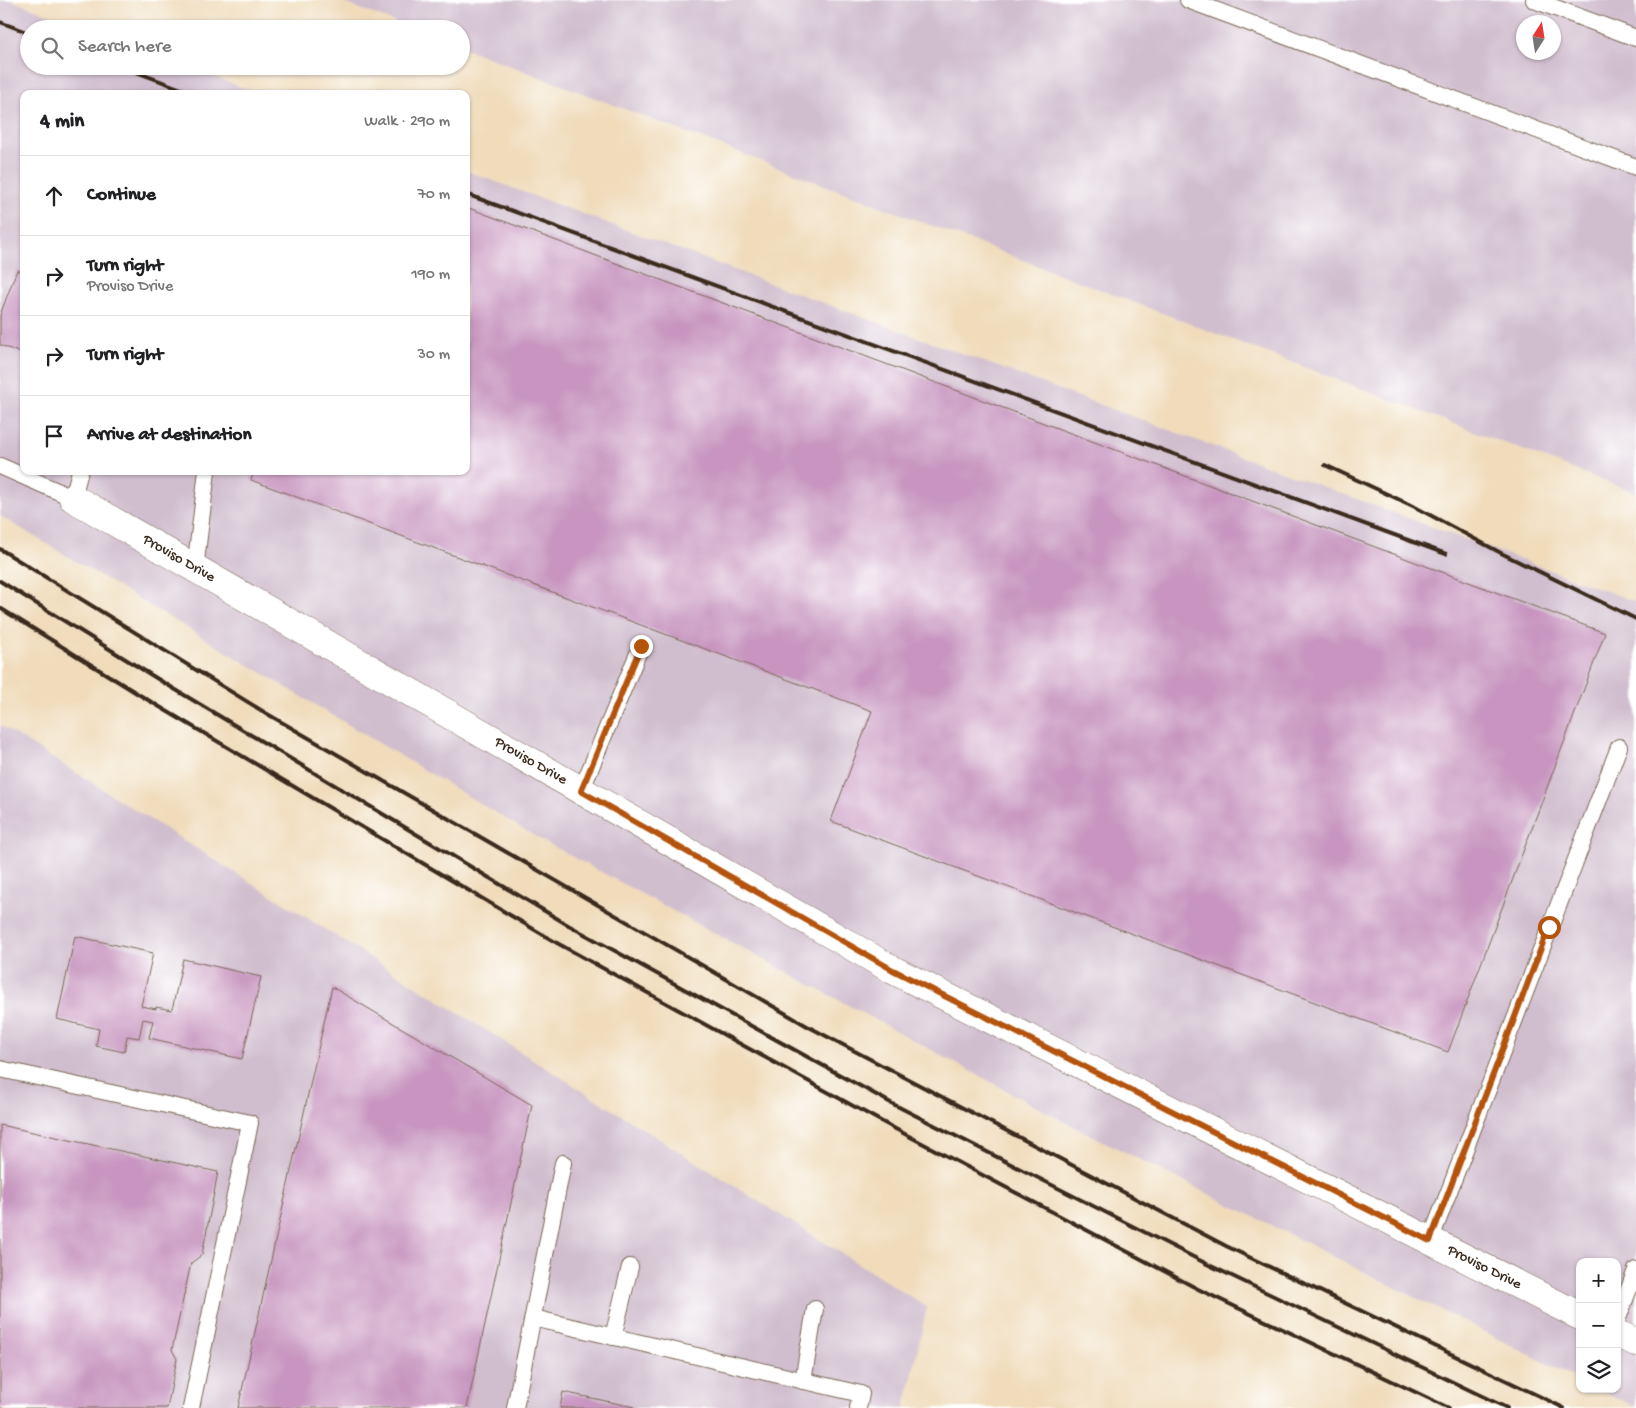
<!DOCTYPE html>
<html lang="en">
<head>
<meta charset="utf-8">
<style>
  body { margin:0; font-family:"Gochi Hand",sans-serif; background:#f2f2f2; color:#202124 }
  .controls { position:absolute; right:15px; bottom:15px; display:grid; overflow:hidden; border-radius:10px; box-shadow:0 1px 4px #0004 }
  .controls button { width:45px; height:45px; display:grid; place-items:center; padding:0; border:0; border-bottom:1px solid #e0e0e0; background:#fff; color:#202124; font:25px sans-serif }
  .compass { position:absolute; left:1516px; top:15px; width:45px; height:45px; border-radius:50%; background:#fff; box-shadow:0 1px 4px #0004; rotate:12deg }
  .stop { position:absolute; width:15px; height:15px; margin:-11px; border:4px solid #b45309; border-radius:50%; background:#fff }
  .stop.end { background:#b45309; border-color:#fff; box-shadow:0 1px 5px #0008 }
  .list { margin:0; padding:0; list-style:none }
  h2 { display:flex; justify-content:space-between; align-items:center; height:65px; margin:0; padding:0 20px; font-size:21px }
  h2 small { font-size:16px; font-weight:400; color:#757577 }
  .list li { display:grid; grid-template-columns:32px 1fr auto; gap:15px; align-items:center; box-sizing:border-box; height:80px; padding:0 20px; border-top:1px solid #e0e0e0 }
  .list b { display:block; font-size:19px; white-space:nowrap }
  .list p { margin:0; font-size:16px; white-space:nowrap; color:#757577 }
  .list em { font-size:16px; font-style:normal; color:#757577 }
  .icon { flex:none; width:28px; height:28px; fill:none; stroke:currentColor; stroke-width:2; stroke-linecap:round; stroke-linejoin:round }
  .map { position:relative; flex:none; width:1636px; height:1408px; overflow:hidden }
  .search { position:absolute; background:#fff; box-shadow:0 1px 4px #0004; left:20px; top:20px; width:450px; height:55px; display:flex; align-items:center; gap:12px; box-sizing:border-box; padding:0 18px; border-radius:28px; color:#757577; font-size:19px }
  .panel { position:absolute; background:#fff; box-shadow:0 1px 4px #0004; left:20px; top:90px; width:450px; height:385px; border-radius:10px }
  .map>svg:first-child { display:block }
</style>
</head>
<body>
<div class="map">
<svg width="1636" height="1408" viewBox="0 0 1636 1408">
  <rect width="100%" height="100%" fill="#fff"/>
  <filter id="ink" filterUnits="userSpaceOnUse"><feTurbulence type="fractalNoise" baseFrequency=".02" numOctaves="2"/><feDisplacementMap in="SourceGraphic" scale="10" xChannelSelector="R" yChannelSelector="G"/><feConvolveMatrix kernelMatrix="1 2 1 2 8 2 1 2 1" color-interpolation-filters="sRGB"/></filter>
  <filter id="wash" filterUnits="userSpaceOnUse"><feTurbulence type="fractalNoise" baseFrequency=".0096" numOctaves="4" result="noise"/><feDisplacementMap in="SourceGraphic" scale="20" xChannelSelector="R" yChannelSelector="G"/><feGaussianBlur stdDeviation="1.12" result="paint"/><feColorMatrix in="noise" values="0 0 0 0 0 0 0 0 0 0 0 0 0 0 0 0 0 1.4 0 .05"/><feComposite in="paint" operator="in"/></filter>
  <g filter="url(#wash)">
    <rect width="100%" height="100%" fill="#f0dcbb"/>
    <g fill="#d0bdcd" fill-rule="evenodd">
      <path d="M 0,0 L 11,0 L 87,29 L 29,29 L 29,66 L 186,66 L 259,94 L 24,94 L 24,471 L 466,471 L 466,171 L 1636,602 L 1636,1407 L 1598,1389 L 1617,1389 L 1617,1262 L 1580,1262 L 1580,1380 L 1067,1123 L 536,837 L 0,516 Z"/>
      <path d="M 337,0 L 1636,0 L 1636,493 L 461,47 L 461,29 L 413,29 ZM 1524,22 L 1554,22 L 1554,52 L 1524,52 Z"/>
      <path d="M 0,725 L 927,1307 L 905,1408 L 0,1408 Z"/>
    </g>
    <g id="blocks">
      <g fill="#c795bf">
        <path d="M 466,207 L 1605,633 L 1448,1052 L 831,821 L 872,711 L 251,480 L 254,471 L 466,471 Z"/>
        <path d="M 17,270 L 24,273 L 24,354 L 0,345 L 0,315 Z"/>
        <path d="M 75,936 L 153,953 L 141,1006 L 156,1009 L 156,1007 L 172,1010 L 183,959 L 261,977 L 242,1059 L 149,1038 L 153,1021 L 143,1019 L 139,1038 L 127,1036 L 124,1052 L 96,1046 L 99,1029 L 57,1019 Z"/>
        <path d="M 332,987 L 532,1105 L 467,1408 L 238,1408 Z"/>
        <path d="M 0,1125 L 218,1172 L 202,1255 L 191,1263 L 172,1350 L 177,1359 L 167,1408 L 0,1408 Z"/>
        <path d="M 563,1392 L 634,1407 L 634,1408 L 560,1408 Z"/>
      </g>
    </g>
  </g>
  <g filter="url(#ink)">
    <use href="#blocks" fill-opacity="0" stroke="#7a6855" stroke-width="1"/>
    <g fill="none" stroke-linecap="round" stroke-linejoin="round">
      <defs>
        <g id="lane">
          <path d="M 1188,0 L 1636,167"/>
          <path d="M 1534,0 L 1636,38"/>
          <path d="M 0,466 L 73,498 L 80,471"/>
          <path d="M 195,569 L 207,471"/>
          <path d="M 581,791 L 641,646"/>
          <path d="M 0,1069 L 250,1123 L 191,1408"/>
          <path d="M 1430,1241 L 1619,747"/>
          <path d="M 533,1318 L 861,1394 L 858,1408"/>
          <path d="M 1617,1321 L 1636,1270"/>
          <path d="M 613,1337 L 630,1267"/>
          <path d="M 803,1381 L 815,1309"/>
          <path d="M 515,1408 L 563,1163"/>
        </g>
        <g id="street">
          <path id="s1" d="M 73,498 L 893,970 L 1580,1316"/>
          <path d="M 1617,1334 L 1636,1342"/>
        </g>
      </defs>
      <use href="#lane" stroke="#7a6855" stroke-width="18"/>
      <use href="#street" stroke="#7a6855" stroke-width="29"/>
      <use href="#lane" stroke="#fff" stroke-width="16"/>
      <use href="#street" stroke="#fff" stroke-width="28"/>
      <g stroke="#3b2a1e" stroke-width="4">
        <path d="M 0,22 L 29,33"/>
        <path d="M 120,66 L 195,94"/>
        <path d="M 466,194 L 1446,554"/>
        <path d="M 1325,465 L 1415,507 L 1501,553 L 1636,619"/>
        <path d="M 0,549 L 264,712 L 809,1027 L 1226,1246 L 1564,1408"/>
        <path d="M 0,581 L 156,678 L 568,925 L 891,1103 L 1209,1265 L 1507,1408"/>
        <path d="M 0,608 L 143,697 L 557,943 L 886,1124 L 1198,1289 L 1449,1408"/>
      </g>
    </g>
  </g>
  <g fill="none" stroke-linecap="round" stroke-linejoin="round" filter="url(#ink)">
    <path stroke="#b45309" stroke-width="6" d="M 641,646 L 581,791 L 893,970 L 1430,1241 L 1549,927"/>
  </g>
  <g text-anchor="middle" dominant-baseline="central" stroke-width="4" stroke-linejoin="round" paint-order="stroke">
    <g font-size="15" fill="#3b2a1e" stroke="#fff">
      <text stroke="none"><textPath href="#s1" startOffset="122">Proviso Drive</textPath></text>
      <text stroke="none"><textPath href="#s1" startOffset="528">Proviso Drive</textPath></text>
      <text stroke="none"><textPath href="#s1" startOffset="1608">Proviso Drive</textPath></text>
    </g>
  </g>
</svg>
<div class="controls">
<button>+</button>
<button>−</button>
<button><svg class="icon" aria-label="layers" viewBox="0 0 24 24"><path d="M12 4l9 5-9 5-9-5zM3 14l9 5 9-5"/></svg></button>
</div>
<svg class="compass" viewBox="-18 -18 36 36"><path d="M0-13l5 13h-10z" fill="#e53935"/><path d="M0 13l5-13h-10z" fill="#757577"/></svg>
<div class="stop" style="left:1549px;top:927px"></div>
<div class="stop end" style="left:641px;top:646px"></div>
<div class="search"><svg class="icon" aria-label="search" viewBox="0 0 24 24"><circle cx="10" cy="10" r="6"/><path d="M15 15l6 6"/></svg>Search here</div>
<section class="panel">
<h2>4 min<small>Walk · 290 m</small></h2>
<ul class="list">
<li><svg class="icon" aria-label="ahead" viewBox="0 0 24 24"><path d="M12 20V5M6 11l6-6 6 6"/></svg><div><b>Continue</b></div><em>70 m</em></li>
<li><svg class="icon" aria-label="right" viewBox="0 0 24 24"><path d="M7 20v-9h11M14 6l5 5-5 5"/></svg><div><b>Turn right</b><p>Proviso Drive</p></div><em>190 m</em></li>
<li><svg class="icon" aria-label="right" viewBox="0 0 24 24"><path d="M7 20v-9h11M14 6l5 5-5 5"/></svg><div><b>Turn right</b></div><em>30 m</em></li>
<li><svg class="icon" aria-label="arrive" viewBox="0 0 24 24"><path d="M6 21V4h12l-3 4 3 4H6"/></svg><div><b>Arrive at destination</b></div></li>
</ul>
</section>
</div>
</body>
</html>
